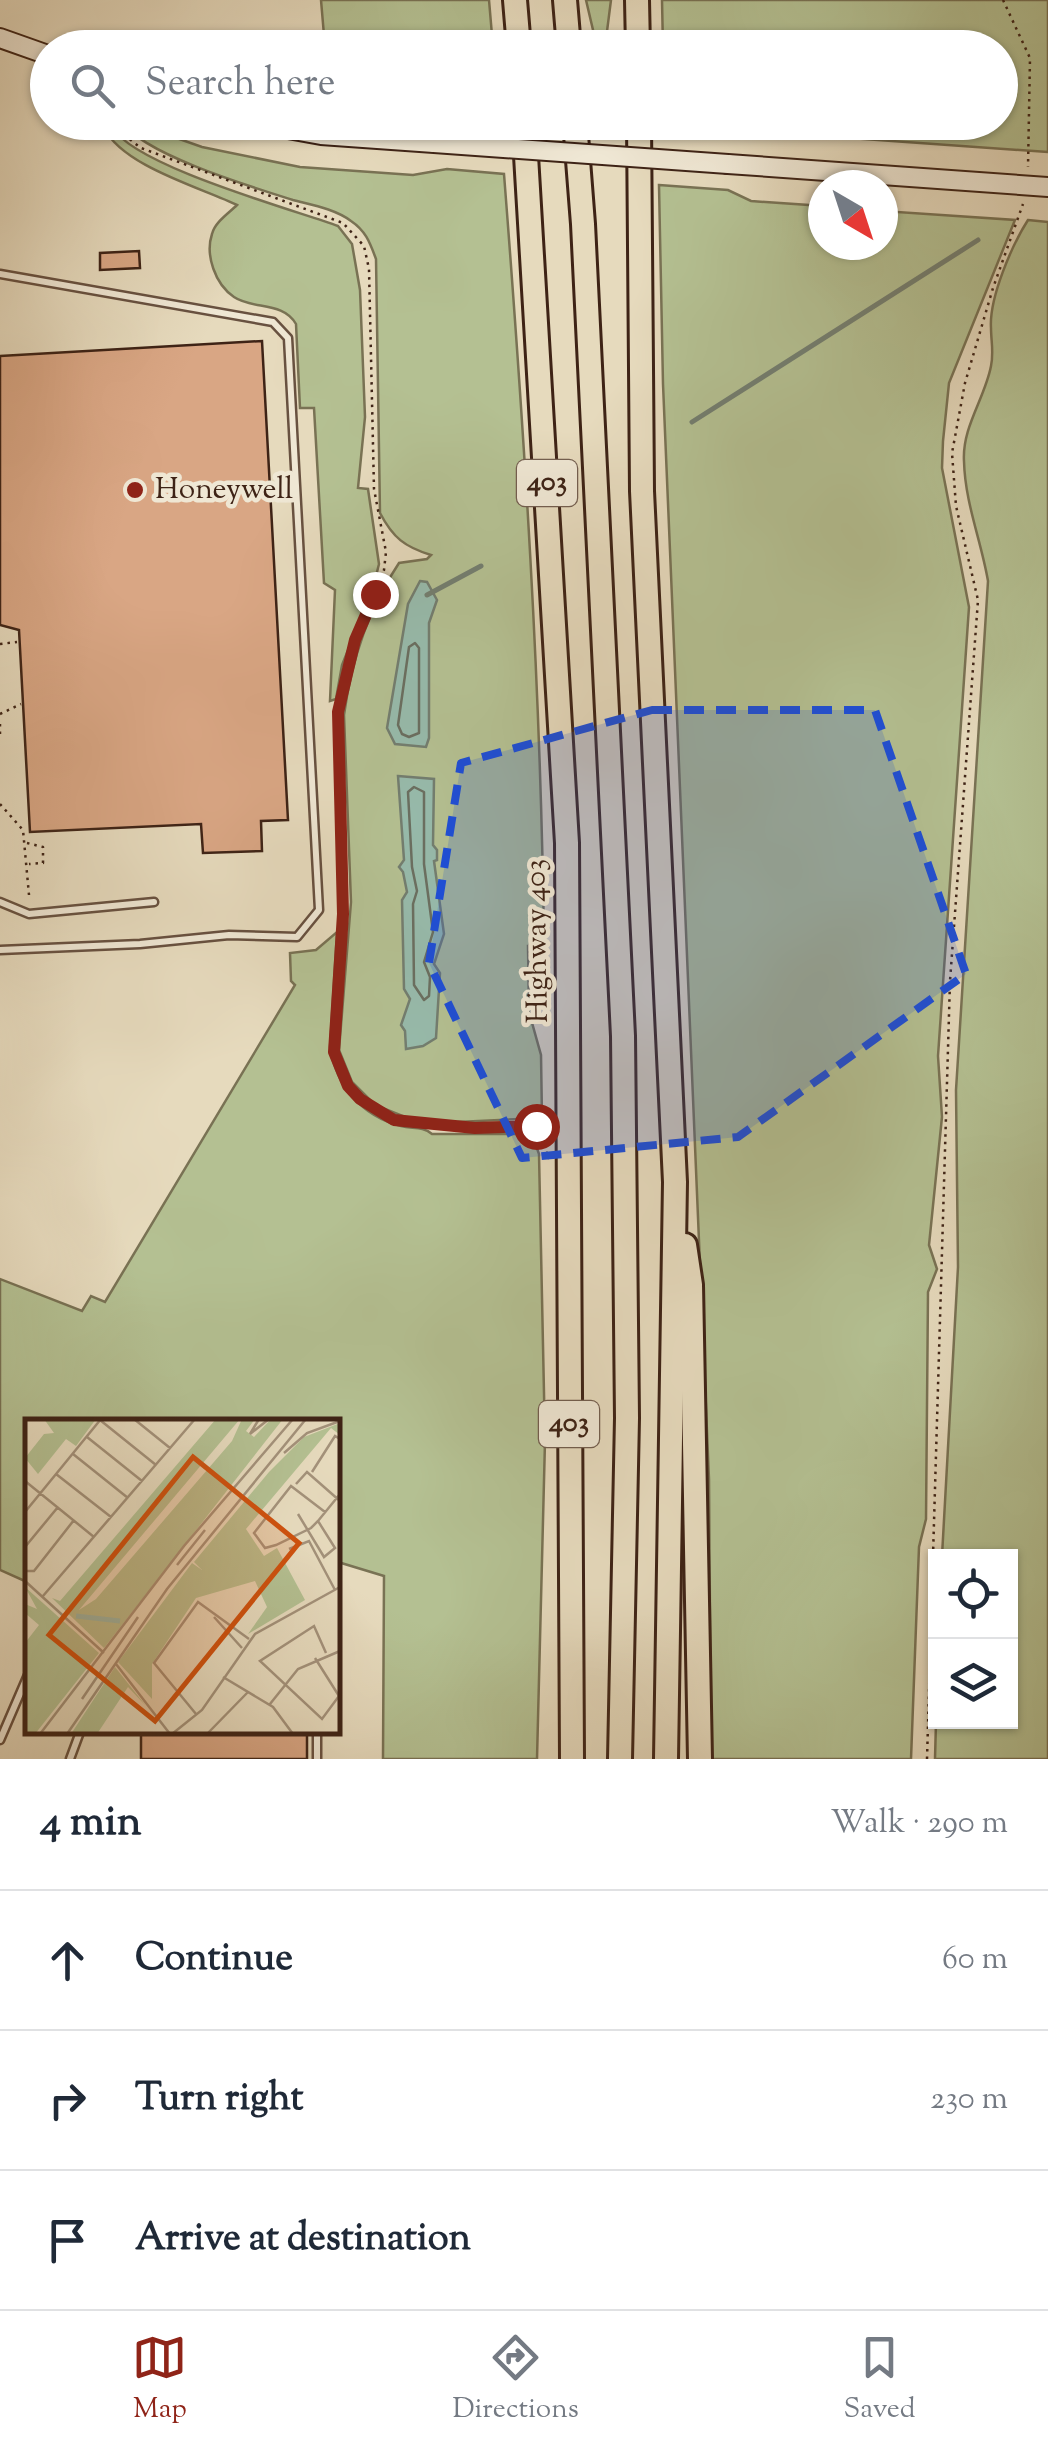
<!DOCTYPE html>
<html lang="en">
<head>
<meta charset="utf-8">
<style>
  body { margin:0; font-family:"Sorts Mill Goudy",serif; background:#f6f6f7; color:#1f2937 }
  .controls { position:absolute; right:30px; bottom:30px; display:grid; overflow:hidden; border-radius:0px; box-shadow:0 2px 8px #0004 }
  .controls button { width:90px; height:90px; display:grid; place-items:center; padding:0; border:0; border-bottom:2px solid #e0e1e3; background:#fff; color:#1f2937; font:50px sans-serif }
  .compass { position:absolute; left:808px; top:170px; width:90px; height:90px; border-radius:50%; background:#fff; box-shadow:0 2px 8px #0004; rotate:141deg }
  .stop { position:absolute; width:30px; height:30px; margin:-22px; border:8px solid #8f2418; border-radius:50%; background:#fff }
  .stop.end { background:#8f2418; border-color:#fff; box-shadow:0 2px 10px #0008 }
  .list { margin:0; padding:0; list-style:none }
  h2 { display:flex; justify-content:space-between; align-items:center; height:130px; margin:0; padding:0 40px; font-size:42px }
  h2 small { font-size:32px; font-weight:400; color:#747a83 }
  .list li { display:grid; grid-template-columns:65px 1fr auto; gap:30px; align-items:center; box-sizing:border-box; height:140px; padding:0 40px; border-top:2px solid #e0e1e3 }
  .list b { display:block; font-size:38px; white-space:nowrap }
  .list em { font-size:32px; font-style:normal; color:#747a83 }
  .icon { flex:none; width:55px; height:55px; fill:none; stroke:currentColor; stroke-width:2; stroke-linecap:round; stroke-linejoin:round }
  .map { position:relative; flex:none; width:1048px; height:1759px; overflow:hidden }
  .search { position:absolute; background:#fff; box-shadow:0 2px 8px #0004; left:30px; right:30px; top:30px; height:110px; display:flex; align-items:center; gap:25px; box-sizing:border-box; padding:0 35px; border-radius:55px; color:#747a83; font-size:38px }
  .sheet { height:550px; background:#fff }
  nav { display:flex; justify-content:space-around; align-items:center; box-sizing:border-box; height:140px; border-top:2px solid #e0e1e3; background:#fff; font-size:28px; color:#747a83 }
  nav a { display:grid; justify-items:center; gap:5px }
  nav .on { color:#8f2418 }
  .map>svg:first-child { display:block }
</style>
</head>
<body>
<div class="map">
<svg width="1048" height="1759" viewBox="0 0 1048 1759">
  <rect width="100%" height="100%" fill="#e6dabd"/>
  <filter id="stains"><feTurbulence type="fractalNoise" baseFrequency=".002" numOctaves="4"/><feColorMatrix values="0 0 0 0 .2 0 0 0 0 .09 0 0 0 0 .02 0 0 0 .5 -.17"/></filter>
  <radialGradient id="worn" r=".72"><stop offset=".6" stop-color="#630" stop-opacity="0"/><stop offset="1" stop-color="#630" stop-opacity=".3"/></radialGradient>
  <g fill="#b4c092" stroke="#797254" stroke-width="2.5">
    <path d="M 321,0 L 489,0 L 493,47 L 325,47 Z"/>
    <path d="M 586,0 L 611,0 L 605,47 L 597,47 Z"/>
    <path d="M 662,0 L 1048,0 L 1048,152 L 750,131 L 727,138 L 664,131 L 664,122 L 1000,122 L 1000,48 L 663,47 Z"/>
    <path d="M 168,32 L 219,47 L 143,47 L 125,41 Z"/>
    <path d="M 124,123 L 134,123 L 202,147 L 300,167 L 413,175 L 447,169 L 504,174 C 524,430 541,687 544,945 L 528,946 L 529,1012 L 541,1055 L 542,1118 L 436,1123 L 405,1117 L 375,1105 L 352,1082 L 339,1050 L 351,902 L 344,715 C 351,662 369,608 399,563 L 427,559 L 431,555 C 405,547 393,538 380,513 L 376,259 C 370,243 366,231 351,221 C 335,209 312,205 293,200 C 255,188 142,154 124,123 Z"/>
    <path d="M 112,127 C 134,166 291,209 338,226 L 352,244 L 360,290 L 365,417 L 358,488 L 368,489 L 379,564 L 373,588 L 342,665 L 336,699 L 330,701 L 335,590 L 324,583 L 314,408 L 300,408 L 296,324 C 283,301 253,310 234,297 C 215,284 205,255 212,234 C 215,222 229,213 237,205 C 199,187 123,166 104,128 Z"/>
    <path d="M 659,185 L 728,190 L 751,201 L 823,206 L 823,245 L 883,245 L 883,211 L 1015,220 L 949,383 L 943,441 L 942,468 L 969,607 L 938,1056 L 942,1117 L 929,1245 L 937,1269 L 928,1292 L 926,1519 L 919,1547 L 911,1759 L 711,1759 L 709,1479 L 663,384 Z"/>
    <path d="M 1028,220 L 1048,222 L 1048,1759 L 935,1759 L 936,1722 L 1010,1722 L 1010,1556 L 942,1556 L 958,1267 L 956,1090 L 988,581 C 981,540 965,503 964,461 C 962,427 985,398 991,366 C 994,352 991,341 991,328 C 989,298 1012,245 1028,220 Z"/>
    <path d="M 337,932 L 330,1047 C 336,1086 362,1116 401,1126 C 413,1129 422,1126 432,1134 L 532,1134 L 539,1154 L 545,1441 L 537,1759 L 383,1759 L 384,1576 L 338,1562 L 338,1422 L 28,1422 L 27,1582 L 0,1570 L 0,1279 L 82,1311 L 91,1296 L 105,1302 L 295,985 L 291,981 L 290,953 L 316,950 Z"/>
  </g>
  <g fill="#97bbac" stroke="#737e70" stroke-width="2.5">
    <path d="M 420,581 L 427,582 L 437,600 L 429,623 L 429,738 L 426,747 L 395,744 L 387,728 L 408,604 Z"/>
    <path d="M 398,776 L 434,779 L 433,845 L 437,850 L 437,860 L 434,861 L 444,934 L 434,964 L 440,973 L 436,1038 L 423,1046 L 406,1049 L 405,1031 L 401,1025 L 410,999 L 404,989 L 402,900 L 407,892 L 403,872 L 399,867 L 404,860 Z"/>
  </g>
  <g fill="none" stroke-linecap="round" stroke-linejoin="round">
    <g stroke="#6a6f61" stroke-width="2.5">
      <path d="M 415,643 L 419,648 L 419,733 L 409,737 L 402,734 L 398,725 L 409,647 Z"/>
      <path d="M 414,787 L 424,792 L 424,864 L 433,932 L 424,962 L 430,977 L 429,996 L 424,1000 L 414,985 L 413,904 L 417,891 L 412,867 L 408,792 Z"/>
    </g>
    <g stroke="#737e70" stroke-width="5">
      <path d="M 692,422 L 978,240"/>
      <path d="M 427,595 L 481,566"/>
    </g>
  </g>
  <g fill="#d9a684" stroke="#3e2316" stroke-width="2.5">
    <path d="M 139,251 L 140,268 L 100,270 L 100,253 Z"/>
    <path d="M 262,341 L 288,820 L 261,821 L 262,851 L 203,853 L 201,824 L 30,832 L 19,630 L 0,625 L 0,356 Z"/>
    <rect x="141" y="1732" width="166" height="27"/>
  </g>
  <g fill="none" stroke-linecap="round" stroke-linejoin="round">
    <defs>
      <g id="lane">
        <path d="M 0,274 L 273,322 L 288,338 L 319,910 L 297,937 L 229,935 L 140,944 L 0,950"/>
        <path d="M 0,902 L 29,914 L 154,902"/>
        <path d="M 0,1740 L 28,1675"/>
        <path d="M 70,1759 L 80,1732"/>
        <path d="M 317,1759 L 317,1732"/>
      </g>
      <g id="secondary">
        <path d="M 0,38 L 48,55"/>
        <path d="M 250,122 L 321,135 L 434,143"/>
        <path d="M 728,164 L 1048,187"/>
      </g>
      <g id="highway">
        <path d="M 515,0 L 519,48"/>
        <path d="M 565,0 L 569,48"/>
        <path d="M 637,0 L 638,48"/>
        <path d="M 524,122 L 567,843 L 572,1759"/>
        <path d="M 575,122 L 583,224 L 623,1036 L 627,1418 L 620,1759"/>
        <path d="M 639,122 L 642,491 L 675,1182 L 666,1759"/>
        <path d="M 685,1245 L 691,1285 L 700,1759"/>
      </g>
    </defs>
    <use href="#lane" stroke="#685140" stroke-width="11"/>
    <use href="#secondary" stroke="#3e2316" stroke-width="22"/>
    <use href="#highway" stroke="#3e2316" stroke-width="28"/>
    <g stroke="#3e2316" stroke-width="2.5" stroke-dasharray="2.5 5" stroke-linecap="butt">
      <path d="M 1003,0 L 1030,58 L 1028,167"/>
      <path d="M 116,122 L 123,134 L 141,148 L 343,223 L 364,246 L 369,269 L 374,489 L 386,552 L 384,570 L 346,671 L 338,713 L 343,914 L 334,1051 L 348,1087 L 359,1099 L 394,1120 L 475,1128 L 536,1125 L 549,1159"/>
      <path d="M 0,644 L 17,642"/>
      <path d="M 0,714 L 21,704"/>
      <path d="M 0,724 L 0,736"/>
      <path d="M 0,804 L 23,830 L 29,895"/>
      <path d="M 27,843 L 43,847 L 43,863 L 29,864"/>
      <path d="M 927,1759 L 950,981 L 978,600 L 956,506 L 952,453 L 965,383 L 993,288 L 1023,204"/>
    </g>
    <use href="#lane" stroke="#efe7d4" stroke-width="6"/>
    <use href="#secondary" stroke="#efe7d4" stroke-width="18"/>
    <use href="#highway" stroke="#e6dabd" stroke-width="22"/>
    <defs>
      <path id="secondary-bridge" d="M 434,143 L 728,164"/>
    </defs>
    <use href="#secondary-bridge" stroke="#3e2316" stroke-width="22" stroke-linecap="butt"/>
    <use href="#secondary-bridge" stroke="#efe7d4" stroke-width="18"/>
  </g>
  <g fill="none" stroke-linecap="round" stroke-linejoin="round">
    <path stroke="#8f2418" stroke-width="12" d="M 375,594 L 355,640 L 338,712 L 343,914 L 334,1052 L 348,1086 L 360,1099 L 394,1120 L 475,1128 L 536,1126"/>
  </g>
  <path fill="#1d4ed8" fill-opacity="0.2" stroke="#1d4ed8" stroke-width="8" stroke-dasharray="20 12" stroke-linejoin="round" d="M 652,710 L 875,710 L 966,974 L 738,1137 L 522,1158 L 429,963 L 461,763 Z"/>
  <circle fill="#8f2418" stroke="#efe7d4" stroke-width="4" cx="135" cy="490" r="10"/>
  <g text-anchor="middle" dominant-baseline="central" stroke-width="9" stroke-linejoin="round" paint-order="stroke">
    <g fill="#efe7d4" stroke="#735e4f" stroke-width="2.5">
      <rect x="517" y="460" width="60" height="46" rx="8"/>
      <rect x="539" y="1401" width="60" height="46" rx="8"/>
    </g>
    <g font-size="28" font-weight="bold" fill="#3e2316">
      <text x="547" y="483">403</text>
      <text x="569" y="1424">403</text>
    </g>
    <g font-size="30" fill="#3e2316" stroke="#efe7d4" text-anchor="start">
      <text x="155" y="490">Honeywell</text>
    </g>
    <g font-size="30" fill="#3e2316" stroke="#efe7d4">
      <text transform="translate(538 941) rotate(-91)">Highway 403</text>
    </g>
  </g>
  <g transform="translate(25 1419)">
    <rect width="315" height="315" fill="#e6dabd"/>
    <path d="M 19,0 L 71,0 L 51,27 L 41,20 L 13,55 L 0,39 L 19,15 L 29,14 ZM 191,0 L 215,0 L 54,191 L 71,180 L 207,22 L 217,0 L 230,0 L 221,12 L 229,18 L 246,0 L 258,0 L 79,229 L 27,179 L 35,182 ZM 315,4 L 315,16 L 306,9 L 221,110 L 239,137 L 252,129 L 280,181 L 223,215 L 242,188 L 230,162 L 171,179 L 127,245 L 127,280 L 93,243 L 167,144 L 177,151 L 169,143 L 244,53 L 279,18 ZM 0,168 L 74,234 L 10,315 L 0,315 L 0,224 L 14,206 L 0,194 L 0,185 L 12,190 ZM 90,248 L 121,287 L 103,268 L 72,315 L 46,315 Z" fill="#b4c092"/>
    <path fill="none" stroke="#97bbac" stroke-width="5" d="M 51,197 L 95,202"/>
    <path fill="none" stroke="#a3917a" stroke-width="2.5" d="M 109,0 L 145,29M 234,0 L 225,15 L 244,0M 75,1 L 131,46M 62,18 L 117,62M 259,34 L 282,14 L 315,2M 48,35 L 103,79M 287,53 L 310,17 L 315,20M 31,55 L 86,98M 0,62 L 69,118M 271,65 L 282,53 L 315,82M 0,93 L 76,0M 300,93 L 266,67 L 229,114 L 240,129 L 251,126 L 286,109 L 293,102 L 315,75M 273,95 L 299,138 L 310,129 L 293,102M 0,128 L 33,88M 264,130 L 284,122 L 310,171M 152,146 L 180,111M 0,152 L 9,152 L 49,101M 0,162 L 79,234M 18,177 L 170,0M 189,198 L 217,229M 290,239 L 314,277 L 297,300 L 235,242 L 289,207 L 301,234M 91,245 L 145,315M 198,258 L 248,288 L 268,315M 57,280 L 113,198M 245,285 L 273,250 L 315,232M 171,295 L 129,244 L 173,183 L 224,220M 15,315 L 159,127 L 268,0M 42,315 L 142,170 L 281,0M 147,315 L 177,291 L 230,215 L 315,168M 182,315 L 223,273"/>
    <path fill="#ce510e" fill-opacity="0.15" stroke="#ce510e" stroke-width="5" d="M 168,38 L 274,124 L 130,302 L 24,216 Z"/>
    <rect width="315" height="315" fill="none" stroke="#3e2316" stroke-width="5"/>
  </g>
  <rect width="100%" height="100%" filter="url(#stains)"/>
  <rect width="100%" height="100%" fill="url(#worn)"/>
</svg>
<div class="controls">
<button><svg class="icon" aria-label="locate" viewBox="0 0 24 24"><circle cx="12" cy="12" r="6"/><path d="M12 2v4M12 18v4M2 12h4M18 12h4"/></svg></button>
<button><svg class="icon" aria-label="layers" viewBox="0 0 24 24"><path d="M12 4l9 5-9 5-9-5zM3 14l9 5 9-5"/></svg></button>
</div>
<svg class="compass" viewBox="-18 -18 36 36"><path d="M0-13l5 13h-10z" fill="#e53935"/><path d="M0 13l5-13h-10z" fill="#747a83"/></svg>
<div class="stop" style="left:536px;top:1126px"></div>
<div class="stop end" style="left:375px;top:594px"></div>
<div class="search"><svg class="icon" aria-label="search" viewBox="0 0 24 24"><circle cx="10" cy="10" r="6"/><path d="M15 15l6 6"/></svg>Search here</div>
</div>
<section class="sheet">
<h2>4 min<small>Walk · 290 m</small></h2>
<ul class="list">
<li><svg class="icon" aria-label="ahead" viewBox="0 0 24 24"><path d="M12 20V5M6 11l6-6 6 6"/></svg><div><b>Continue</b></div><em>60 m</em></li>
<li><svg class="icon" aria-label="right" viewBox="0 0 24 24"><path d="M7 20v-9h11M14 6l5 5-5 5"/></svg><div><b>Turn right</b></div><em>230 m</em></li>
<li><svg class="icon" aria-label="arrive" viewBox="0 0 24 24"><path d="M6 21V4h12l-3 4 3 4H6"/></svg><div><b>Arrive at destination</b></div></li>
</ul>
</section>
<nav>
<a class="on"><svg class="icon" aria-label="map" viewBox="0 0 24 24"><path d="M3 6l6-2 6 2 6-2v14l-6 2-6-2-6 2zM9 4v14M15 6v14"/></svg>Map</a>
<a><svg class="icon" aria-label="directions" viewBox="0 0 24 24"><path d="M12 3l9 9-9 9-9-9zM9 14v-3h6M13 9l2 2-2 2"/></svg>Directions</a>
<a><svg class="icon" aria-label="saved" viewBox="0 0 24 24"><path d="M7 4h10v16l-5-4-5 4z"/></svg>Saved</a>
</nav>
</body>
</html>
